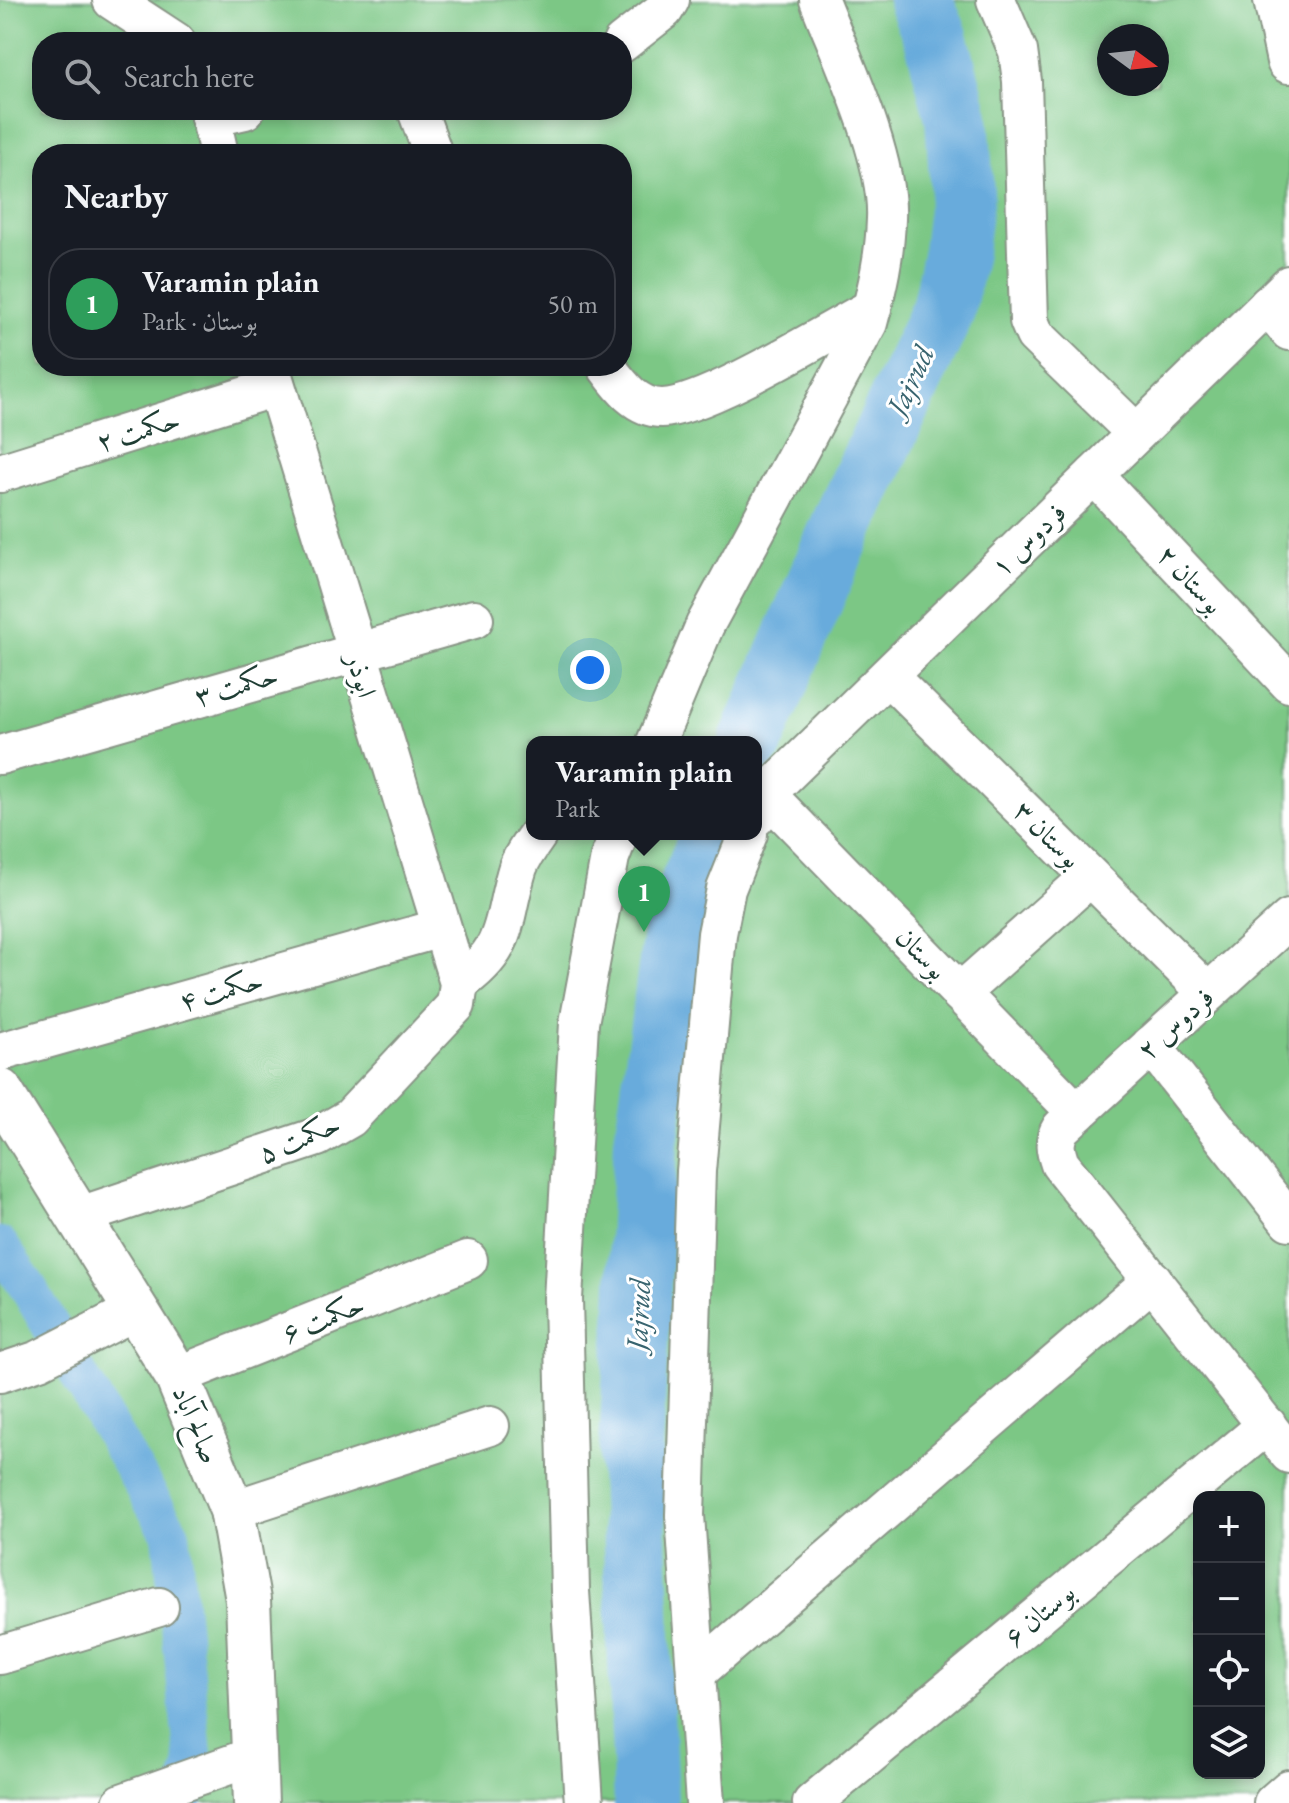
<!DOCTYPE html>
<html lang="en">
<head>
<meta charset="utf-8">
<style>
  body { margin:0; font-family:"EB Garamond",Amiri,serif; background:#242831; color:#f1f3f6 }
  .controls { position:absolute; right:24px; bottom:24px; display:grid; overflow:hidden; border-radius:16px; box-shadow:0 4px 12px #0003 }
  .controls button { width:72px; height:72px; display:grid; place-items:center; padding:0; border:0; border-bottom:2px solid #363941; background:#171b24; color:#f1f3f6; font:40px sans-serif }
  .compass { position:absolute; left:1097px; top:24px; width:72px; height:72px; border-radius:50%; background:#171b24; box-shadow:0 4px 12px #0003; rotate:105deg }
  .you { position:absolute; left:590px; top:670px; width:28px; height:28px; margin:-20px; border:6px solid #fff; border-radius:50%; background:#1a73e8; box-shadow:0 0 0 12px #1a73e833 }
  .badge { display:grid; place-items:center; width:52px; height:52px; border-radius:50%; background:#d1495b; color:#fff; font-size:26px; font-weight:700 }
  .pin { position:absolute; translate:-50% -66px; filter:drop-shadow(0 2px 4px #0008) }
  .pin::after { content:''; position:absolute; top:42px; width:28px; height:24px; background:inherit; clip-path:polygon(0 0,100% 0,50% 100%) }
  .popup { position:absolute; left:526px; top:736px; width:236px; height:104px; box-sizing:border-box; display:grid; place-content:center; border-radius:16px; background:#171b24; filter:drop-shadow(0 2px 6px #0005); font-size:26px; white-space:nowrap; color:#9ea1a6 }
  .popup b { font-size:30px; color:#f1f3f6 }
  .popup::after { content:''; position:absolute; left:50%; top:100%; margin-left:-16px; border:16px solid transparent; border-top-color:#171b24 }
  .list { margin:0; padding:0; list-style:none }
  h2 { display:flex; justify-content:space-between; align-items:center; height:104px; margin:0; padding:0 32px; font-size:34px }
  h2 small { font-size:26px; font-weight:400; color:#9ea1a6 }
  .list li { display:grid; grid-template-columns:52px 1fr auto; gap:24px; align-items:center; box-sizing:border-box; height:112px; margin:0 16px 16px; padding:0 16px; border:2px solid #363941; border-radius:32px }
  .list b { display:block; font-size:30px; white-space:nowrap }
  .list p { margin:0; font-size:26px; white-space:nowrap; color:#9ea1a6 }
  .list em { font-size:26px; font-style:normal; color:#9ea1a6 }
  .icon { flex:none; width:44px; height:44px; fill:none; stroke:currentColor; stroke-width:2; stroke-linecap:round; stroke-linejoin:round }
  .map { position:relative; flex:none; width:1289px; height:1803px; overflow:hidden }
  .search { position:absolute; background:#171b24; box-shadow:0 4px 12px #0003; left:32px; top:32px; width:600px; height:88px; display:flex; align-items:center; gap:20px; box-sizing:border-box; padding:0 28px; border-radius:32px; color:#9ea1a6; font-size:30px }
  .panel { position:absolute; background:#171b24; box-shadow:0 4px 12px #0003; left:32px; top:144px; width:600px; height:232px; border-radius:32px }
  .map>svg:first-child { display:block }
</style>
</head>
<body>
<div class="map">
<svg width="1289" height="1803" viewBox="0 0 1289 1803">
  <rect width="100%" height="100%" fill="#fff"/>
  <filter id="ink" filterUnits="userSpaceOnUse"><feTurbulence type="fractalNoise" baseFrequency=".0125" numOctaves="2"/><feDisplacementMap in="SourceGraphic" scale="16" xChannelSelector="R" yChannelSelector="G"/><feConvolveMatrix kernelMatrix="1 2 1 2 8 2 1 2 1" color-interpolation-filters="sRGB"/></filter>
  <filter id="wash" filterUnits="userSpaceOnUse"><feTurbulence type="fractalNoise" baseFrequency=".006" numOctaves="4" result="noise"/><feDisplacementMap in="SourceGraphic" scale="32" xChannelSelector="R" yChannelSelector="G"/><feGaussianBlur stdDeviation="1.8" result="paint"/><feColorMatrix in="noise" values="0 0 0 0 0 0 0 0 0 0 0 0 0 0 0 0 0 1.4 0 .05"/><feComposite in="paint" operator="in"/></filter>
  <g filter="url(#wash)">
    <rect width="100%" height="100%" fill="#f3edd8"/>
    <path fill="#7cc785" stroke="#4e825c" stroke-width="2" fill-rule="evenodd" d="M 0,0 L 1289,0 L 1289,1803 L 0,1803 ZM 1109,36 L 1157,36 L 1157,84 L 1109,84 ZM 42,42 L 622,42 L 622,110 L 42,110 ZM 42,154 L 622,154 L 622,366 L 42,366 ZM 532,742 L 756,742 L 756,834 L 532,834 ZM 1199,1497 L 1259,1497 L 1259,1773 L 1199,1773 Z"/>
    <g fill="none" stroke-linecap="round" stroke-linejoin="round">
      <path stroke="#67abdc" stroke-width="38" d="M 0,1246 L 29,1289 L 171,1534 L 194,1764 L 182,1803"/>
      <g stroke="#67abdc" stroke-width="64">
        <path d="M 751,742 L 846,518 L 943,310 L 955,252 L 962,193 L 957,117 L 936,37 L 920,0"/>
        <path d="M 646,1803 L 631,1449 L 646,1141 L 677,919 L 713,834"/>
      </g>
    </g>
  </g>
  <g filter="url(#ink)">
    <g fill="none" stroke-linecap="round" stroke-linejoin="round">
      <defs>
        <g id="minor">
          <path d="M 112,0 L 176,42"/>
          <path d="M 996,0 L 1018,51 L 1022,81 L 1029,321 L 1035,335 L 1136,433"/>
          <path d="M 622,43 L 664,10 L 670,0"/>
          <path d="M 209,110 L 219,154"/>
          <path d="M 417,110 L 433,154"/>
          <path d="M 210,118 L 245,110"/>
          <path d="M 1268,305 L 1289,331"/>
          <path d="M 606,366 C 620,385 636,408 662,408 C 704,408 829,331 872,308"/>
          <path d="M 0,473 L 275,387"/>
          <path d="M 1094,475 L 1289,683"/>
          <path d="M 888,676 L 1208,993"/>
          <path d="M 656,742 L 705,625 L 868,323 C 877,289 885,255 886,219 C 889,157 842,59 819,0"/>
          <path d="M 0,755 L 474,619"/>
          <path d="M 766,794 L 1077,1113"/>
          <path d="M 756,817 L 766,794 L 1289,285"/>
          <path d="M 1289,919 L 1061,1128 C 1053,1141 1055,1150 1060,1164 L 1289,1454"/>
          <path d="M 459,983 C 511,947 501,921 518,867 C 522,856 531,844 538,834"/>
          <path d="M 960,993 L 1090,877"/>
          <path d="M 1151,1045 L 1289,1221"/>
          <path d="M 0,1052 L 441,928"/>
          <path d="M 80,1216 L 317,1137 L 350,1118 L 456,1005 L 459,983 L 270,366"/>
          <path d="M 0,1373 L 39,1360 L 138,1309"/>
          <path d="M 177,1376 L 468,1260"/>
          <path d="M 232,1510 L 490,1426"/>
          <path d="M 0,1655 L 159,1607"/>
          <path d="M 696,1673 L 1153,1280"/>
          <path d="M 122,1803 L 254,1756"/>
          <path d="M 584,1803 L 570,1591 L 563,1299 L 579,1023 L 610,857 L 619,834"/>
          <path d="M 705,1803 L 685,1515 L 696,1171 L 717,934 L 726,889 L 748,834"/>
          <path d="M 812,1803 L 1267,1425"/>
          <path d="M 1273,1803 L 1289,1789"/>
        </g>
        <g id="tertiary">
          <path d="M 1276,0 L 1289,61"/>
          <path d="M 0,1091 L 177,1376 L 232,1510 L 248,1600 L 256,1803"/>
        </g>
      </defs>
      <use href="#minor" stroke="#899586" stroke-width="42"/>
      <use href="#tertiary" stroke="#899586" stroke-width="48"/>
      <use href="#minor" stroke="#fff" stroke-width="38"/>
      <use href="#tertiary" stroke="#fff" stroke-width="44"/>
    </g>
  </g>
  <g text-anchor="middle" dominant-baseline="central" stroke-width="6" stroke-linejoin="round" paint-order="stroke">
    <g font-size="28" fill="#1f3d34" stroke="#fff">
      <text transform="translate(138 430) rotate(-17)">حکمت ۲</text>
      <text transform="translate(1028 539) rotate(-44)">فردوس ۱</text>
      <text transform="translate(1191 579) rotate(47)">بوستان ۲</text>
      <text transform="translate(362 675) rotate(73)">ابوذر</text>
      <text transform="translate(236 685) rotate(-16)">حکمت ۳</text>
      <text transform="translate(1048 834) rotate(45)">بوستان ۳</text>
      <text transform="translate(922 953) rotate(46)">بوستان</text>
      <text transform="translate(221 990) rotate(-16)">حکمت ۴</text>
      <text transform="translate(1175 1023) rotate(-42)">فردوس ۲</text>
      <text transform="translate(299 1138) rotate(-23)">حکمت ۵</text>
      <text transform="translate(323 1318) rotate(-22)">حکمت ۶</text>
      <text transform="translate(197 1424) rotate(67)">صالح آباد</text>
      <text transform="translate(1039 1614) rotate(-40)">بوستان ۶</text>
    </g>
    <g font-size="30" font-style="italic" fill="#38646f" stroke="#fff">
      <text transform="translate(910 380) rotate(-65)">Jajrud</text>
      <text transform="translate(638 1314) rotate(-87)">Jajrud</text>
    </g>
  </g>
</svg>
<div class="controls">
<button>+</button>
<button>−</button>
<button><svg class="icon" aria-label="locate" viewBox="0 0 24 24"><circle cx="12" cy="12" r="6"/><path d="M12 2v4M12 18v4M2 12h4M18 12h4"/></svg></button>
<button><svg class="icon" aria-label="layers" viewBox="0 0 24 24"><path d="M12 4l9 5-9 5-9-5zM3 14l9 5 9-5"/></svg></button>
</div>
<svg class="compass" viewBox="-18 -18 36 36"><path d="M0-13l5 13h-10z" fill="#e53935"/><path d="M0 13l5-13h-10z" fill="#9ea1a6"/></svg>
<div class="you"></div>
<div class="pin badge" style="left:644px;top:932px;background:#2e9e5b">1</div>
<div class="popup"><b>Varamin plain</b>Park</div>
<div class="search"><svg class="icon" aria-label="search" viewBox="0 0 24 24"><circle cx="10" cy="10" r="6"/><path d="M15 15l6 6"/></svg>Search here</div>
<section class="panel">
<h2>Nearby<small></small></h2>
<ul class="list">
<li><span class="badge" style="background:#2e9e5b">1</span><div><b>Varamin plain</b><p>Park · بوستان</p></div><em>50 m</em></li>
</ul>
</section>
</div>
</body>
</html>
